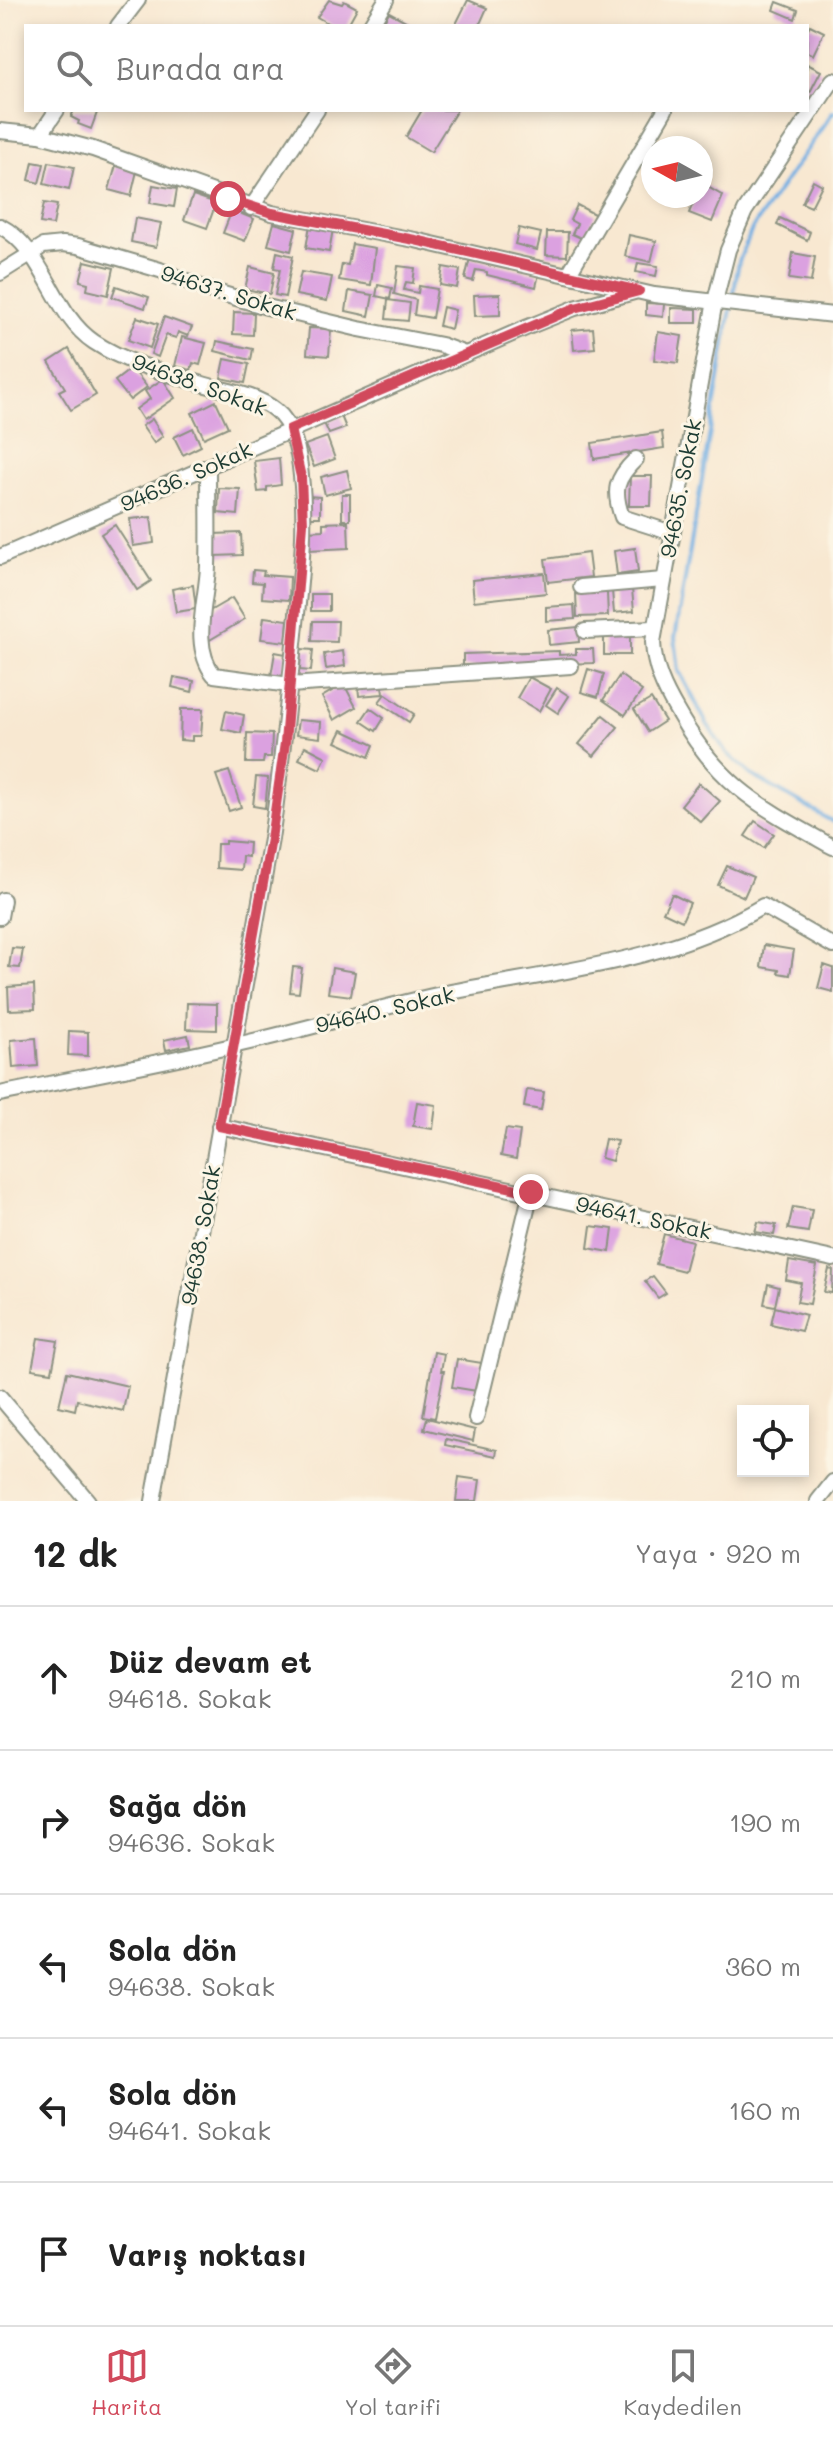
<!DOCTYPE html>
<html lang="tr">
<head>
<meta charset="utf-8">
<style>
  body { margin:0; font-family:Mali,sans-serif; background:#f2f2f2; color:#222 }
  .controls { position:absolute; right:24px; bottom:24px; display:grid; overflow:hidden; border-radius:0px; box-shadow:0 4px 12px #0003 }
  .controls button { width:72px; height:72px; display:grid; place-items:center; padding:0; border:0; border-bottom:2px solid #e0e0e0; background:#fff; color:#222; font:40px sans-serif }
  .compass { position:absolute; left:641px; top:136px; width:72px; height:72px; border-radius:50%; background:#fff; box-shadow:0 4px 12px #0003; rotate:278deg }
  .stop { position:absolute; width:24px; height:24px; margin:-18px; border:6px solid #d1495b; border-radius:50%; background:#fff }
  .stop.end { background:#d1495b; border-color:#fff; box-shadow:0 2px 8px #0008 }
  .list { margin:0; padding:0; list-style:none }
  h2 { display:flex; justify-content:space-between; align-items:center; height:104px; margin:0; padding:0 32px; font-size:34px }
  h2 small { font-size:26px; font-weight:400; color:#767676 }
  .list li { display:grid; grid-template-columns:52px 1fr auto; gap:24px; align-items:center; box-sizing:border-box; height:144px; padding:0 32px; border-top:2px solid #e0e0e0 }
  .list b { display:block; font-size:30px; white-space:nowrap }
  .list p { margin:0; font-size:26px; white-space:nowrap; color:#767676 }
  .list em { font-size:26px; font-style:normal; color:#767676 }
  .icon { flex:none; width:44px; height:44px; fill:none; stroke:currentColor; stroke-width:2; stroke-linecap:round; stroke-linejoin:round }
  .map { position:relative; flex:none; width:833px; height:1501px; overflow:hidden }
  .search { position:absolute; background:#fff; box-shadow:0 4px 12px #0003; left:24px; right:24px; top:24px; height:88px; display:flex; align-items:center; gap:20px; box-sizing:border-box; padding:0 28px; border-radius:0px; color:#767676; font-size:30px }
  .sheet { height:824px; background:#fff }
  nav { display:flex; justify-content:space-around; align-items:center; box-sizing:border-box; height:112px; border-top:2px solid #e0e0e0; background:#fff; font-size:22px; color:#767676 }
  nav a { display:grid; justify-items:center; gap:4px }
  nav .on { color:#d1495b }
  .map>svg:first-child { display:block }
</style>
</head>
<body>
<div class="map">
<svg width="833" height="1501" viewBox="0 0 833 1501">
  <rect width="100%" height="100%" fill="#fcf5e5"/>
  <filter id="ink" filterUnits="userSpaceOnUse"><feTurbulence type="fractalNoise" baseFrequency=".0125" numOctaves="2"/><feDisplacementMap in="SourceGraphic" scale="16" xChannelSelector="R" yChannelSelector="G"/><feConvolveMatrix kernelMatrix="1 2 1 2 8 2 1 2 1" color-interpolation-filters="sRGB"/></filter>
  <filter id="wash" filterUnits="userSpaceOnUse"><feTurbulence type="fractalNoise" baseFrequency=".006" numOctaves="4" result="noise"/><feDisplacementMap in="SourceGraphic" scale="32" xChannelSelector="R" yChannelSelector="G"/><feGaussianBlur stdDeviation="1.8" result="paint"/><feColorMatrix in="noise" values="0 0 0 0 0 0 0 0 0 0 0 0 0 0 0 0 0 1.4 0 .05"/><feComposite in="paint" operator="in"/></filter>
  <g filter="url(#wash)">
    <rect width="100%" height="100%" fill="#f8e8d1"/>
    <g fill="none" stroke-linecap="round" stroke-linejoin="round">
      <path stroke="#71aee3" stroke-width="4" d="M 833,112 L 752,229 L 739,261 L 675,638 L 679,671 L 707,724 L 726,752 L 750,774 L 833,822"/>
    </g>
    <g id="blocks">
      <g fill="#dba1e0">
        <path d="M 329,0 L 342,4 L 344,1 L 357,8 L 347,26 L 333,26 L 317,17 Z"/>
        <path d="M 468,0 L 487,8 L 479,26 L 455,26 Z"/>
        <path d="M 777,2 L 798,10 L 795,19 L 774,10 Z"/>
        <path d="M 389,12 L 415,26 L 381,26 Z"/>
        <path d="M 810,25 L 824,32 L 813,55 L 807,52 L 807,30 Z"/>
        <path d="M 807,64 L 821,71 L 810,92 L 807,91 Z"/>
        <path d="M 74,110 L 98,110 L 91,129 L 78,124 L 79,121 L 71,117 Z"/>
        <path d="M 422,110 L 457,110 L 431,152 L 406,137 Z"/>
        <path d="M 33,162 L 44,164 L 39,183 L 29,180 Z"/>
        <path d="M 49,162 L 74,167 L 69,190 L 44,184 Z"/>
        <path d="M 116,165 L 137,171 L 131,196 L 109,190 Z"/>
        <path d="M 813,180 L 822,185 L 811,207 L 802,203 Z"/>
        <path d="M 701,183 L 723,196 L 712,222 L 689,213 L 696,196 L 701,196 Z"/>
        <path d="M 153,185 L 177,189 L 174,207 L 150,203 Z"/>
        <path d="M 193,195 L 216,203 L 207,228 L 184,220 Z"/>
        <path d="M 44,203 L 57,205 L 53,225 L 40,223 Z"/>
        <path d="M 577,205 L 596,215 L 583,239 L 572,234 L 577,224 L 570,220 Z"/>
        <path d="M 232,210 L 254,219 L 245,241 L 223,233 Z"/>
        <path d="M 135,218 L 161,223 L 156,247 L 131,242 Z"/>
        <path d="M 780,218 L 810,232 L 807,240 L 777,225 Z"/>
        <path d="M 274,223 L 296,229 L 291,251 L 268,245 Z"/>
        <path d="M 310,225 L 333,229 L 329,252 L 306,248 Z"/>
        <path d="M 519,228 L 541,233 L 537,250 L 515,244 Z"/>
        <path d="M 547,232 L 568,232 L 567,256 L 546,255 Z"/>
        <path d="M 629,235 L 656,241 L 651,262 L 625,256 Z"/>
        <path d="M 352,244 L 375,248 L 371,285 L 339,280 L 342,264 L 348,265 Z"/>
        <path d="M 277,252 L 293,256 L 285,297 L 275,295 L 280,269 L 274,268 Z"/>
        <path d="M 793,253 L 815,257 L 811,282 L 789,279 Z"/>
        <path d="M 470,258 L 539,274 L 536,287 L 487,275 L 487,272 L 476,270 L 473,281 L 465,279 Z"/>
        <path d="M 85,261 L 114,268 L 108,295 L 87,290 L 88,283 L 80,281 Z"/>
        <path d="M 638,263 L 658,266 L 656,276 L 636,272 Z"/>
        <path d="M 398,266 L 415,268 L 413,283 L 406,282 L 404,290 L 418,293 L 419,286 L 437,289 L 432,318 L 414,315 L 416,300 L 394,294 Z"/>
        <path d="M 250,267 L 274,273 L 270,294 L 245,289 Z"/>
        <path d="M 443,267 L 460,270 L 457,288 L 440,285 Z"/>
        <path d="M 301,272 L 332,277 L 327,301 L 296,295 Z"/>
        <path d="M 378,285 L 392,288 L 390,299 L 376,296 Z"/>
        <path d="M 116,286 L 149,297 L 145,308 L 112,297 Z"/>
        <path d="M 349,291 L 373,295 L 369,316 L 346,311 Z"/>
        <path d="M 500,294 L 500,315 L 475,316 L 474,295 Z"/>
        <path d="M 388,300 L 410,303 L 408,321 L 386,319 Z"/>
        <path d="M 646,303 L 664,304 L 663,317 L 646,315 Z"/>
        <path d="M 443,307 L 455,310 L 451,329 L 439,326 Z"/>
        <path d="M 671,308 L 697,309 L 697,323 L 671,323 Z"/>
        <path d="M 234,312 L 254,313 L 253,335 L 233,334 Z"/>
        <path d="M 137,317 L 158,324 L 150,348 L 128,340 Z"/>
        <path d="M 164,317 L 192,327 L 188,336 L 178,332 L 176,338 L 166,335 L 158,357 L 151,354 Z"/>
        <path d="M 309,328 L 331,329 L 329,356 L 307,354 Z"/>
        <path d="M 593,328 L 595,348 L 574,350 L 572,330 Z"/>
        <path d="M 658,332 L 682,336 L 678,363 L 654,360 Z"/>
        <path d="M 182,337 L 206,343 L 200,365 L 193,363 L 191,370 L 175,366 Z"/>
        <path d="M 217,341 L 253,349 L 251,360 L 215,351 Z"/>
        <path d="M 69,349 L 96,395 L 71,410 L 59,391 L 65,388 L 49,362 Z"/>
        <path d="M 225,359 L 249,364 L 245,383 L 221,378 Z"/>
        <path d="M 132,368 L 147,387 L 130,400 L 115,381 Z"/>
        <path d="M 163,379 L 175,398 L 143,420 L 136,409 L 150,399 L 145,391 Z"/>
        <path d="M 216,401 L 228,427 L 204,438 L 192,413 Z"/>
        <path d="M 341,416 L 346,428 L 329,434 L 324,423 Z"/>
        <path d="M 152,419 L 163,436 L 154,443 L 142,426 Z"/>
        <path d="M 193,428 L 201,446 L 183,455 L 174,437 Z"/>
        <path d="M 662,432 L 664,448 L 594,459 L 592,443 Z"/>
        <path d="M 327,437 L 335,459 L 314,467 L 305,445 Z"/>
        <path d="M 279,458 L 281,485 L 267,487 L 267,491 L 258,492 L 254,461 Z"/>
        <path d="M 347,470 L 351,488 L 325,495 L 321,477 Z"/>
        <path d="M 630,476 L 652,476 L 651,506 L 629,506 Z"/>
        <path d="M 219,488 L 240,489 L 238,515 L 218,513 Z"/>
        <rect x="342" y="494" width="8" height="26"/>
        <path d="M 308,496 L 320,497 L 320,517 L 307,517 Z"/>
        <path d="M 151,517 L 154,543 L 133,546 L 130,519 Z"/>
        <path d="M 348,522 L 349,548 L 308,550 L 308,531 L 323,530 L 323,523 Z"/>
        <path d="M 115,525 L 151,581 L 137,590 L 101,534 Z"/>
        <path d="M 241,533 L 242,555 L 214,556 L 213,534 Z"/>
        <path d="M 635,548 L 638,572 L 617,575 L 614,551 Z"/>
        <path d="M 588,553 L 591,577 L 548,582 L 545,559 Z"/>
        <path d="M 253,570 L 264,571 L 263,575 L 290,577 L 289,600 L 262,598 L 263,583 L 252,582 Z"/>
        <path d="M 544,573 L 546,593 L 474,601 L 472,580 Z"/>
        <path d="M 193,585 L 196,609 L 176,612 L 172,589 Z"/>
        <path d="M 632,589 L 634,611 L 614,613 L 612,591 Z"/>
        <path d="M 576,593 L 607,593 L 608,616 L 577,617 Z"/>
        <rect x="311" y="594" width="18" height="17"/>
        <path d="M 232,598 L 245,619 L 208,641 L 208,612 Z"/>
        <path d="M 574,605 L 575,619 L 546,621 L 546,607 Z"/>
        <path d="M 264,617 L 288,620 L 286,642 L 261,639 Z"/>
        <path d="M 313,621 L 338,621 L 337,642 L 312,641 Z"/>
        <path d="M 578,627 L 579,642 L 549,645 L 548,630 Z"/>
        <rect x="604" y="633" width="26" height="22"/>
        <path d="M 301,649 L 313,650 L 311,671 L 300,670 Z"/>
        <path d="M 576,649 L 593,649 L 594,663 L 463,667 L 463,654 L 559,651 L 559,655 L 576,654 Z"/>
        <path d="M 343,651 L 345,666 L 326,669 L 324,654 Z"/>
        <path d="M 275,652 L 286,654 L 283,677 L 271,676 Z"/>
        <path d="M 588,669 L 604,674 L 598,697 L 581,692 Z"/>
        <path d="M 620,675 L 642,691 L 625,715 L 603,700 Z"/>
        <path d="M 174,677 L 194,681 L 192,692 L 172,687 Z"/>
        <path d="M 529,677 L 551,689 L 539,711 L 517,698 Z"/>
        <path d="M 344,684 L 356,707 L 334,720 L 322,697 Z"/>
        <path d="M 382,684 L 383,694 L 359,696 L 358,685 Z"/>
        <path d="M 557,688 L 569,696 L 558,713 L 546,705 Z"/>
        <path d="M 385,694 L 414,714 L 409,722 L 379,702 Z"/>
        <path d="M 651,699 L 665,721 L 648,732 L 634,709 Z"/>
        <path d="M 370,708 L 384,718 L 376,731 L 361,721 Z"/>
        <path d="M 181,709 L 203,709 L 201,736 L 192,736 L 192,741 L 180,740 Z"/>
        <path d="M 226,711 L 244,715 L 241,733 L 222,729 Z"/>
        <path d="M 603,715 L 618,727 L 594,756 L 579,744 Z"/>
        <path d="M 298,720 L 321,722 L 320,738 L 296,735 Z"/>
        <path d="M 342,730 L 374,745 L 369,757 L 336,742 Z"/>
        <path d="M 247,733 L 272,734 L 271,757 L 264,757 L 263,763 L 246,763 Z"/>
        <path d="M 305,746 L 326,757 L 320,769 L 299,759 Z"/>
        <path d="M 229,771 L 241,807 L 229,811 L 216,775 Z"/>
        <path d="M 256,777 L 268,778 L 265,808 L 253,806 Z"/>
        <path d="M 699,783 L 720,801 L 701,822 L 681,805 Z"/>
        <path d="M 755,821 L 774,834 L 764,848 L 745,836 Z"/>
        <path d="M 225,841 L 249,843 L 248,857 L 242,856 L 241,870 L 216,868 L 217,844 L 225,844 Z"/>
        <path d="M 727,866 L 753,877 L 744,897 L 718,885 Z"/>
        <path d="M 672,894 L 690,903 L 682,921 L 663,912 Z"/>
        <path d="M 764,945 L 794,950 L 790,975 L 778,973 L 779,970 L 761,967 Z"/>
        <path d="M 12,948 L 23,949 L 20,968 L 9,967 Z"/>
        <path d="M 824,965 L 833,968 L 833,992 L 818,988 Z"/>
        <path d="M 293,967 L 302,968 L 299,993 L 290,992 Z"/>
        <path d="M 332,968 L 355,972 L 351,996 L 328,993 Z"/>
        <path d="M 34,985 L 35,1009 L 9,1010 L 8,987 Z"/>
        <path d="M 187,1003 L 217,1004 L 217,1030 L 186,1029 Z"/>
        <path d="M 69,1031 L 88,1032 L 88,1056 L 68,1055 Z"/>
        <path d="M 188,1035 L 190,1045 L 166,1050 L 164,1040 Z"/>
        <path d="M 36,1038 L 38,1066 L 13,1068 L 11,1040 Z"/>
        <path d="M 527,1090 L 544,1092 L 541,1110 L 524,1107 Z"/>
        <path d="M 417,1102 L 436,1105 L 433,1129 L 413,1126 Z"/>
        <path d="M 506,1129 L 520,1131 L 516,1159 L 501,1156 Z"/>
        <path d="M 605,1139 L 617,1141 L 612,1161 L 601,1158 Z"/>
        <path d="M 793,1207 L 812,1210 L 808,1232 L 788,1229 Z"/>
        <path d="M 758,1222 L 776,1225 L 774,1235 L 755,1232 Z"/>
        <path d="M 591,1226 L 613,1229 L 610,1252 L 588,1248 Z"/>
        <path d="M 664,1234 L 692,1241 L 684,1271 L 656,1264 Z"/>
        <path d="M 789,1261 L 817,1266 L 810,1304 L 797,1302 L 801,1283 L 786,1280 Z"/>
        <path d="M 829,1269 L 833,1270 L 832,1293 L 824,1292 Z"/>
        <path d="M 653,1276 L 666,1293 L 658,1298 L 645,1281 Z"/>
        <path d="M 768,1284 L 779,1287 L 775,1306 L 764,1304 Z"/>
        <path d="M 775,1307 L 806,1315 L 801,1331 L 771,1324 Z"/>
        <path d="M 38,1338 L 58,1341 L 52,1372 L 32,1369 Z"/>
        <path d="M 434,1352 L 444,1354 L 441,1371 L 444,1371 L 435,1418 L 423,1416 Z"/>
        <path d="M 457,1359 L 482,1363 L 477,1391 L 452,1387 Z"/>
        <path d="M 67,1372 L 128,1386 L 123,1411 L 77,1400 L 75,1410 L 59,1406 Z"/>
        <path d="M 427,1418 L 475,1430 L 473,1441 L 424,1429 Z"/>
        <path d="M 446,1439 L 497,1450 L 496,1456 L 445,1445 Z"/>
        <path d="M 459,1477 L 480,1480 L 477,1501 L 456,1501 Z"/>
      </g>
    </g>
  </g>
  <g filter="url(#ink)">
    <use href="#blocks" fill-opacity="0" stroke="#8c9282" stroke-width="2"/>
    <g fill="none" stroke-linecap="round" stroke-linejoin="round">
      <defs>
        <g id="street">
          <path d="M 118,26 L 138,0"/>
          <path d="M 370,26 L 386,0"/>
          <path d="M 833,80 L 745,211 L 728,250 L 715,301 L 653,642 C 654,668 664,689 677,711 C 720,787 760,806 833,847"/>
          <path d="M 0,131 L 40,135 L 93,149 L 272,213 L 415,240 L 654,295 L 833,315"/>
          <path d="M 40,135 L 57,110"/>
          <path d="M 251,208 L 317,110"/>
          <path d="M 0,226 C 45,249 52,314 94,342 C 129,365 173,375 213,387 C 233,392 258,396 275,410 C 294,425 299,453 301,476 C 307,528 300,582 295,634 C 288,702 281,770 271,839 L 153,1501"/>
          <path d="M 0,273 L 43,246 L 63,244 L 78,246 L 160,270 L 206,289 L 267,307 L 359,329 L 441,345 L 465,354"/>
          <path d="M 568,275 L 665,110"/>
          <path d="M 636,459 C 615,479 613,491 622,517 L 672,533"/>
          <path d="M 208,467 C 208,500 209,533 208,566 C 207,600 190,645 214,675 L 290,685 L 571,666"/>
          <path d="M 0,557 L 528,327 L 575,308 L 634,292"/>
          <path d="M 581,587 L 663,580"/>
          <path d="M 585,631 L 654,628"/>
          <path d="M 0,917 L 3,900"/>
          <path d="M 0,1094 C 77,1078 155,1064 232,1046 C 301,1031 368,1010 437,995 C 546,972 666,964 763,906 L 833,946"/>
          <path d="M 219,1126 L 833,1259"/>
          <path d="M 0,1397 L 88,1501"/>
          <path d="M 476,1418 L 531,1192"/>
          <path d="M 818,1501 L 833,1482"/>
        </g>
      </defs>
      <use href="#street" stroke="#8c9282" stroke-width="18"/>
      <use href="#street" stroke="#fff" stroke-width="14"/>
    </g>
  </g>
  <g fill="none" stroke-linecap="round" stroke-linejoin="round" filter="url(#ink)">
    <path stroke="#d1495b" stroke-width="10" d="M 228,199 L 272,213 L 415,240 L 639,291 L 575,308 L 290,429 L 301,477 L 303,524 L 285,743 L 271,839 L 219,1126 L 531,1192"/>
  </g>
  <g text-anchor="middle" dominant-baseline="central" stroke-width="6" stroke-linejoin="round" paint-order="stroke">
    <g font-size="22" fill="#1f3d34" stroke="#fcf5e5">
      <text transform="translate(229 292) rotate(17)">94637. Sokak</text>
      <text transform="translate(200 384) rotate(20)">94638. Sokak</text>
      <text transform="translate(186 476) rotate(-24)">94636. Sokak</text>
      <text transform="translate(680 488) rotate(-79)">94635. Sokak</text>
      <text transform="translate(385 1009) rotate(-13)">94640. Sokak</text>
      <text transform="translate(644 1217) rotate(12)">94641. Sokak</text>
      <text transform="translate(200 1235) rotate(-80)">94638. Sokak</text>
    </g>
  </g>
</svg>
<div class="controls">
<button><svg class="icon" aria-label="locate" viewBox="0 0 24 24"><circle cx="12" cy="12" r="6"/><path d="M12 2v4M12 18v4M2 12h4M18 12h4"/></svg></button>
</div>
<svg class="compass" viewBox="-18 -18 36 36"><path d="M0-13l5 13h-10z" fill="#e53935"/><path d="M0 13l5-13h-10z" fill="#767676"/></svg>
<div class="stop" style="left:228px;top:199px"></div>
<div class="stop end" style="left:531px;top:1192px"></div>
<div class="search"><svg class="icon" aria-label="search" viewBox="0 0 24 24"><circle cx="10" cy="10" r="6"/><path d="M15 15l6 6"/></svg>Burada ara</div>
</div>
<section class="sheet">
<h2>12 dk<small>Yaya · 920 m</small></h2>
<ul class="list">
<li><svg class="icon" aria-label="ahead" viewBox="0 0 24 24"><path d="M12 20V5M6 11l6-6 6 6"/></svg><div><b>Düz devam et</b><p>94618. Sokak</p></div><em>210 m</em></li>
<li><svg class="icon" aria-label="right" viewBox="0 0 24 24"><path d="M7 20v-9h11M14 6l5 5-5 5"/></svg><div><b>Sağa dön</b><p>94636. Sokak</p></div><em>190 m</em></li>
<li><svg class="icon" aria-label="left" viewBox="0 0 24 24"><path d="M17 20v-9H6M10 6l-5 5 5 5"/></svg><div><b>Sola dön</b><p>94638. Sokak</p></div><em>360 m</em></li>
<li><svg class="icon" aria-label="left" viewBox="0 0 24 24"><path d="M17 20v-9H6M10 6l-5 5 5 5"/></svg><div><b>Sola dön</b><p>94641. Sokak</p></div><em>160 m</em></li>
<li><svg class="icon" aria-label="arrive" viewBox="0 0 24 24"><path d="M6 21V4h12l-3 4 3 4H6"/></svg><div><b>Varış noktası</b></div></li>
</ul>
</section>
<nav>
<a class="on"><svg class="icon" aria-label="map" viewBox="0 0 24 24"><path d="M3 6l6-2 6 2 6-2v14l-6 2-6-2-6 2zM9 4v14M15 6v14"/></svg>Harita</a>
<a><svg class="icon" aria-label="directions" viewBox="0 0 24 24"><path d="M12 3l9 9-9 9-9-9zM9 14v-3h6M13 9l2 2-2 2"/></svg>Yol tarifi</a>
<a><svg class="icon" aria-label="saved" viewBox="0 0 24 24"><path d="M7 4h10v16l-5-4-5 4z"/></svg>Kaydedilen</a>
</nav>
</body>
</html>
